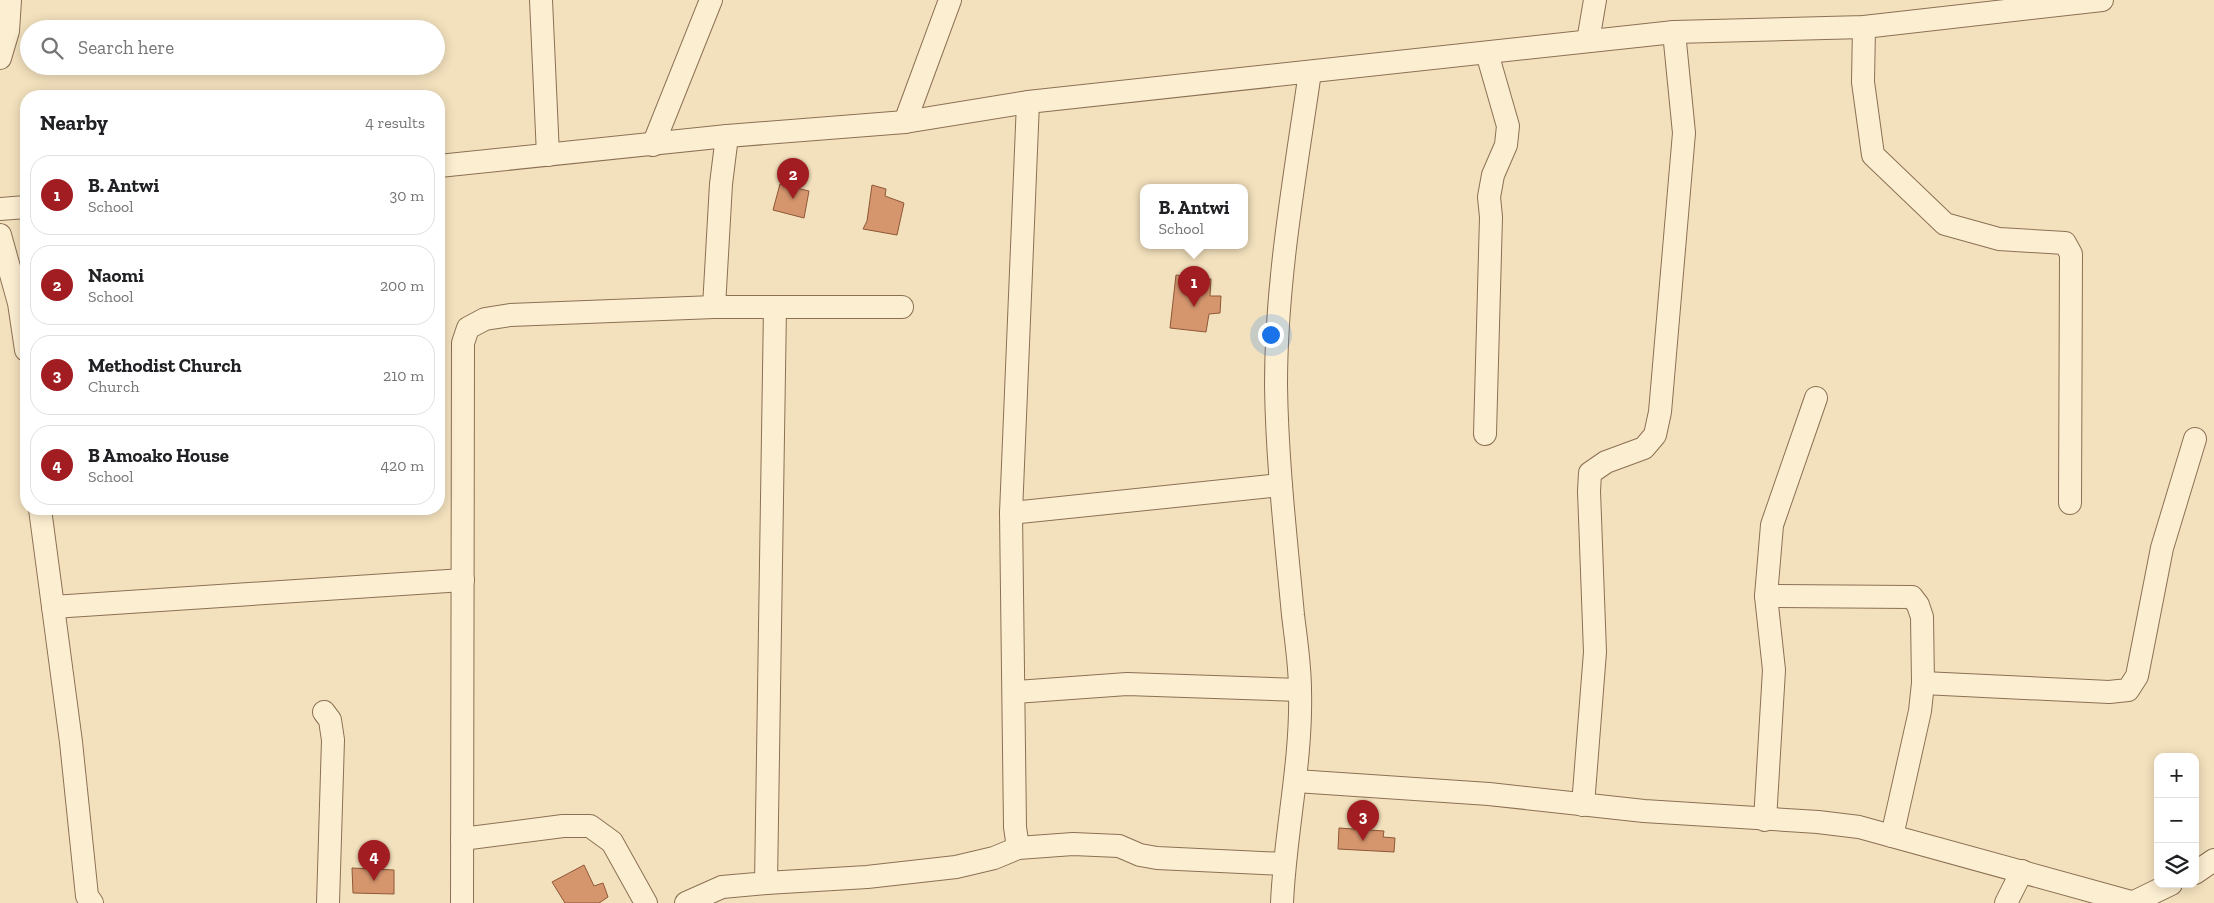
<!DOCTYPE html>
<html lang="en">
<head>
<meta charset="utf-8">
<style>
  body { margin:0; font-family:"Zilla Slab",serif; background:#f6f6f6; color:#202124 }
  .controls { position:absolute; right:15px; bottom:15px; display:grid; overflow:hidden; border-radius:10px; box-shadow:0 2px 12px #0003 }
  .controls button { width:45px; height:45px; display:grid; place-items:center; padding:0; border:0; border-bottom:1px solid #e0e0e0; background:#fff; color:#202124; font:25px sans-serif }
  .you { position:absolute; left:1270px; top:334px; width:18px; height:18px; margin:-12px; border:4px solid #fff; border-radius:50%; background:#1a73e8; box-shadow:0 0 0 8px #1a73e833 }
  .badge { display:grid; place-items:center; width:32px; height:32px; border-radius:50%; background:#a21d22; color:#fff; font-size:16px; font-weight:700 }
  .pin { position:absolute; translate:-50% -41px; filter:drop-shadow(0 1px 2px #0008) }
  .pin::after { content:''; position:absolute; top:26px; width:18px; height:15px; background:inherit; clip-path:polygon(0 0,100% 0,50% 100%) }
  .popup { position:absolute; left:1140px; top:184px; width:108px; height:65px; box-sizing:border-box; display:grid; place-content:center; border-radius:10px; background:#fff; filter:drop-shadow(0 1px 4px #0005); font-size:16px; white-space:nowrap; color:#757577 }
  .popup b { font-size:19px; color:#202124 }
  .popup::after { content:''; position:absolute; left:50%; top:100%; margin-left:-10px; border:10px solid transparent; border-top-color:#fff }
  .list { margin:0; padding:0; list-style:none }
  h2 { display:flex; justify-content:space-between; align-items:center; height:65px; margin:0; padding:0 20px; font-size:21px }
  h2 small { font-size:16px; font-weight:400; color:#757577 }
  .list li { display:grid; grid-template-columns:32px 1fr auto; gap:15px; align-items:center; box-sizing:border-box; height:80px; margin:0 10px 10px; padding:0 10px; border:1px solid #e0e0e0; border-radius:20px }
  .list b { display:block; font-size:19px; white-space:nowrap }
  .list p { margin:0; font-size:16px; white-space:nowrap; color:#757577 }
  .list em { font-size:16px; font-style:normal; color:#757577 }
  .icon { flex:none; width:28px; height:28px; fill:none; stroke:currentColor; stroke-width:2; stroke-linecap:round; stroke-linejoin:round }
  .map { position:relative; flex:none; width:2214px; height:903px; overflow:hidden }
  .search { position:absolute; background:#fff; box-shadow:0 2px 12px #0003; left:20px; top:20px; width:425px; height:55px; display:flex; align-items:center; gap:12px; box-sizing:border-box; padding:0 18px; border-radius:28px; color:#757577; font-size:19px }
  .panel { position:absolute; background:#fff; box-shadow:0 2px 12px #0003; left:20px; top:90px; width:425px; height:425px; border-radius:20px }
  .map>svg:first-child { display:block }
</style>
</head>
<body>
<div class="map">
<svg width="2214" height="903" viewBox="0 0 2214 903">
  <rect width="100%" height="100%" fill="#f3e1bd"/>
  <g fill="#d5966e" stroke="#8e5737">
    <path d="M 780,184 L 809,191 L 804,218 L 773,210 Z"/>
    <path d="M 872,185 L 886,189 L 885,196 L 904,203 L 897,235 L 863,229 L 867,221 Z"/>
    <path d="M 1176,275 L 1211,279 L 1210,296 L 1221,296 L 1220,313 L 1209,314 L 1206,332 L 1170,328 Z"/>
    <path d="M 1339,828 L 1384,831 L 1383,837 L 1395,838 L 1394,852 L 1338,849 Z"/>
    <path d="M 584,865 L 594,886 L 603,883 L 608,897 L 599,903 L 565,903 L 552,882 Z"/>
    <path d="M 352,868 L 394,870 L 394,894 L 353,893 Z"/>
  </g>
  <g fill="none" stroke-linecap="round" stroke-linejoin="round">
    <defs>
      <g id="minor">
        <path d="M 541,0 L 548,155"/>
        <path d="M 1864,27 L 1863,82 L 1873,155 L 1945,224 L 1999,239 L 2065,243 L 2071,254 L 2070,503"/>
        <path d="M 1588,41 L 1595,0"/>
        <path d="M 0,58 L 8,31 L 10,0"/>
        <path d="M 905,122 L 950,0"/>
        <path d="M 653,145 L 711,0"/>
        <path d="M 439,166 L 727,136 L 905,122 L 1028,102 L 1674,32 L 1864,27 L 2102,0"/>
        <path d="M 0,209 L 26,207"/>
        <path d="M 0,235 L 19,303 L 26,350"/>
        <path d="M 714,307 L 721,184 L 727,136"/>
        <path d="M 775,307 L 902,307"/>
        <path d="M 1485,434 L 1491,217 L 1489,197 L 1493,175 L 1506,145 L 1508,126 L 1487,53"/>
        <path d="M 40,509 L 71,742 L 87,896 L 92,903"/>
        <path d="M 1011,513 L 1281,485"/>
        <path d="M 1766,596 L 1912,597 L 1918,605 L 1922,617 L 1923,683 L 1920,711 L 1892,836"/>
        <path d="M 53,607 L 463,580"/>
        <path d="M 1923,683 L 2109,692 L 2128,690 L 2137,676 L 2162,548 L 2195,439"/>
        <path d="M 1015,692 L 1127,684 L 1300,690"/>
        <path d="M 324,712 L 330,720 L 333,740 L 328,903"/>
        <path d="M 1296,781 L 1489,794 L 1644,811 L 1818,822 L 1859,827 L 2135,903"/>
        <path d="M 1583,805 L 1595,652 L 1589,491 L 1590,473 L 1606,462 L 1644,448 L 1655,435 L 1660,412 L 1684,133 L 1674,32"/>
        <path d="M 1765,820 L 1774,670 L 1766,596 L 1772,525 L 1816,398"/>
        <path d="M 462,839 L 563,826 L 590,826 L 612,842 L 646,903"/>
        <path d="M 1018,848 L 1015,827 L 1011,513 L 1028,102"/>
        <path d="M 2195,873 L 2214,860"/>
        <path d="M 766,883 L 867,877 L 956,867 L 994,858 L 1018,848 L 1073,844 L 1119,846 L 1140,855 L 1157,858 L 1284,864"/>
        <path d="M 2134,902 L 2171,884"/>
        <path d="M 462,903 L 463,343 L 468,328 L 485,319 L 510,315 L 714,307 L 775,307 L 766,883 L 722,887 L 686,903"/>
        <path d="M 1282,903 C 1285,832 1302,762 1300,690 C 1300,665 1296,640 1293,615 C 1286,539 1277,462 1276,385 C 1276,280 1295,176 1310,72"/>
        <path d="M 2006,903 L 2022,871"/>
      </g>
    </defs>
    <use href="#minor" stroke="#8c7054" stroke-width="24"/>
    <use href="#minor" stroke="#fceed1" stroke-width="22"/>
  </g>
</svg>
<div class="controls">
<button>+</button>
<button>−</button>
<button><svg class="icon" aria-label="layers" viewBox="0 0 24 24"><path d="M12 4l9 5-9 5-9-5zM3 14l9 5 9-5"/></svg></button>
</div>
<div class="you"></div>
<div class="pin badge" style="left:1194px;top:307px">1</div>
<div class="popup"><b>B. Antwi</b>School</div>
<div class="pin badge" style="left:793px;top:199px">2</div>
<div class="pin badge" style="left:1363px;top:841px">3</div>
<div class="pin badge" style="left:374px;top:881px">4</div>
<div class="search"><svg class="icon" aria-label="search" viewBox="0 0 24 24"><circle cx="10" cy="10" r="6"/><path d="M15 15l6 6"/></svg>Search here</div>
<section class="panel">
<h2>Nearby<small>4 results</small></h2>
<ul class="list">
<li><span class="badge">1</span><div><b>B. Antwi</b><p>School</p></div><em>30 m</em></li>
<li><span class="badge">2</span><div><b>Naomi</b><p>School</p></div><em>200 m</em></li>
<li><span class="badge">3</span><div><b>Methodist Church</b><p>Church</p></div><em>210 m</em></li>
<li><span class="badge">4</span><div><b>B Amoako House</b><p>School</p></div><em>420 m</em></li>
</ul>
</section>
</div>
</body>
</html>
